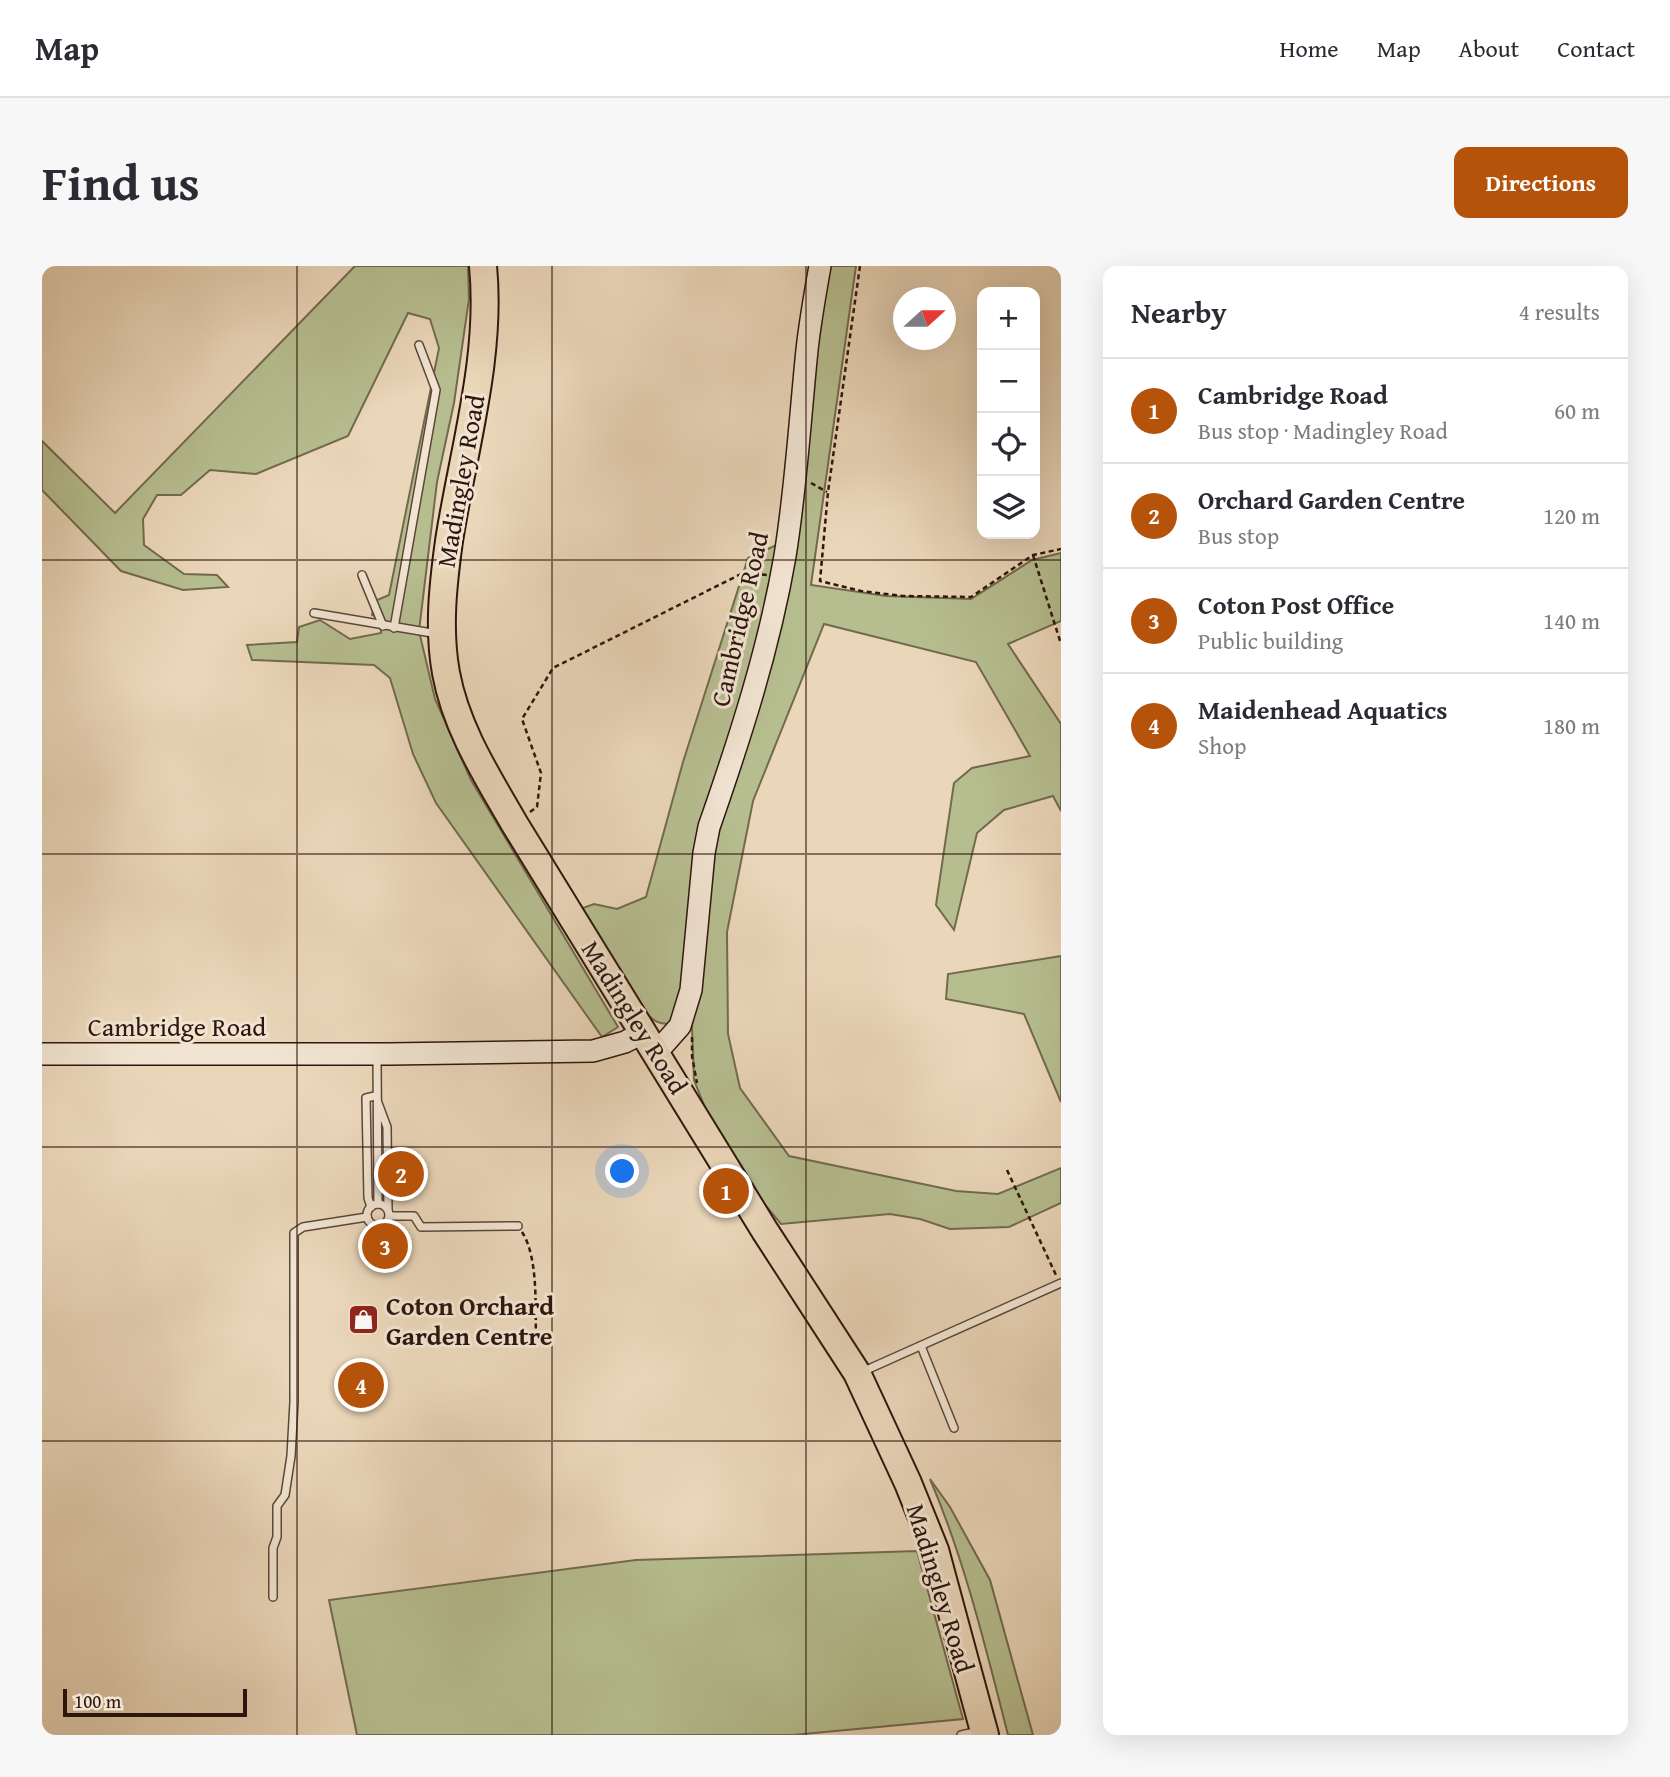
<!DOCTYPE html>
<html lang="en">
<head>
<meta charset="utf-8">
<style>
  body { margin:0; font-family:"Gentium Book Plus",serif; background:#f7f7f7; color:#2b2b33 }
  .controls { position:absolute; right:21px; top:21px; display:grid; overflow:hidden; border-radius:14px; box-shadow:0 7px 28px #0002 }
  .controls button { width:63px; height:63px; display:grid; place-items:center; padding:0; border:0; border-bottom:2px solid #e1e1e2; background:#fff; color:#2b2b33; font:35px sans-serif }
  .compass { position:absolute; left:851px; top:21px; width:63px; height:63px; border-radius:50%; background:#fff; box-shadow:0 7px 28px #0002; rotate:69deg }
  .scale { position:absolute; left:21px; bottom:18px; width:184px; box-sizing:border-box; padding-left:7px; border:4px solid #2e160d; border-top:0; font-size:19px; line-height:24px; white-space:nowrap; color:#2e160d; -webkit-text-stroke:5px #f1e4d2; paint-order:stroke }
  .you { position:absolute; left:581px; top:906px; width:24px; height:24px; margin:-18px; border:5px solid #fff; border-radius:50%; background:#1a73e8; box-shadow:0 0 0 10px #1a73e833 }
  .badge { display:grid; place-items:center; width:46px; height:46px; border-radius:50%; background:#b45309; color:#fff; font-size:23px; font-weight:700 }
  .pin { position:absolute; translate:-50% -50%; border:4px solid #fff; box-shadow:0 2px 7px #0006 }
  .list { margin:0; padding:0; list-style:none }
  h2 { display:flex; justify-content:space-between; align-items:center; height:91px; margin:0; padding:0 28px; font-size:30px }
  h2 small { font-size:23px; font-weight:400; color:#7c7c81 }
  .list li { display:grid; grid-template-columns:46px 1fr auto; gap:21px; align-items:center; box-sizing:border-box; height:105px; padding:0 28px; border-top:2px solid #e1e1e2 }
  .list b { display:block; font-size:26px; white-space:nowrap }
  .list p { margin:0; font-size:23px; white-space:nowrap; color:#7c7c81 }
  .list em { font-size:23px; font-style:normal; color:#7c7c81 }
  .icon { flex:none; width:38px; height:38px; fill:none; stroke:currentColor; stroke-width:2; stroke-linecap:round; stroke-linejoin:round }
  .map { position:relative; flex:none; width:1019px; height:1469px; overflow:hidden; border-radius:14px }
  header { display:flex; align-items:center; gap:42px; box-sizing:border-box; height:98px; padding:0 35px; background:#fff; border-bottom:2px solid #e1e1e2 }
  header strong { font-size:33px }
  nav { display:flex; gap:38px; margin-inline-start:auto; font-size:24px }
  .intro { display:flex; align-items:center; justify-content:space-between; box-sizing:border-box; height:168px; padding:0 42px }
  h1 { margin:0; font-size:49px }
  .button { padding:18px 32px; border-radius:14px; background:#b45309; color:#fff; font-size:24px; font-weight:700 }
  main { display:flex; gap:42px; padding:0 42px }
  aside { flex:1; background:#fff; border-radius:14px; box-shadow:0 7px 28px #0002 }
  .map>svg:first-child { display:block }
</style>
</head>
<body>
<header>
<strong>Map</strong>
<nav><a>Home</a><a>Map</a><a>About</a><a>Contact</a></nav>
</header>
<div class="intro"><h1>Find us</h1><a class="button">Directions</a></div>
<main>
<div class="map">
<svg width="1019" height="1469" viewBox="0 0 1019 1469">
  <rect width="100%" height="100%" fill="#ead6b9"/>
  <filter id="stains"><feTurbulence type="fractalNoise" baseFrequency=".00286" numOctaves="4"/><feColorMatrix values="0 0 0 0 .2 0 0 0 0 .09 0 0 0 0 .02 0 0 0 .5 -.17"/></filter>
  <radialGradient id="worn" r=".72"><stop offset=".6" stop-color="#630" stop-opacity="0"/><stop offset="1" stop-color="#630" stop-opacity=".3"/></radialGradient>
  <g fill="#b6be90" stroke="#726a4e" stroke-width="2">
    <path d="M 313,0 L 426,0 L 427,33 L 412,137 L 395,216 L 377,365 L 393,433 L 429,514 L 576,761 L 560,771 L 394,537 L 371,488 L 348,412 L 332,399 L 210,394 L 205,379 L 255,376 L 257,361 L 278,354 L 308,373 L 339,367 L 339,353 L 330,349 L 333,335 L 347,329 L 397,82 L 388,53 L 366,47 L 306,170 L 214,208 L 168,204 L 139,229 L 115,229 L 101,253 L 102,279 L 142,308 L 175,309 L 186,321 L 141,324 L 79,305 L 0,224 L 0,175 L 73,247 Z"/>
    <path d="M 783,0 L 814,0 L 769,319 L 844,330 L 929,333 L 990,294 L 1019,287 L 1019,355 L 966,378 L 1019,458 L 1019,545 L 1011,530 L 962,544 L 935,567 L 912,664 L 894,639 L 912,517 L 930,502 L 988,490 L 934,396 L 782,358 L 711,535 L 685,666 L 686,768 L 698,822 L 747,890 L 914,925 L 956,928 L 1019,902 L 1019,937 L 967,961 L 908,963 L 878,953 L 848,948 L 739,958 L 710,923 L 672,864 L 652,814 L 650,762 L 659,638 L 668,565 L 714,426 Z"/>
    <path d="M 741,276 L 703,420 L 634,756 C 619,761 610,755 601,743 L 538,643 L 552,638 L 575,643 L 604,631 L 641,496 L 706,292 Z"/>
    <path d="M 1019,690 L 1019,836 L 982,748 L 904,733 L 906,708 Z"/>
    <path d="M 888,1213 L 908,1241 L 948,1314 L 991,1469 L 966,1469 C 944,1383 923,1295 888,1213 Z"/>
    <path d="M 875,1285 L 921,1453 L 751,1469 L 315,1469 L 287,1334 L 594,1294 Z"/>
  </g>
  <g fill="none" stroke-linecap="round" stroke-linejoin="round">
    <defs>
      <g id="lane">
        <path d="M 320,309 L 341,360"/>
        <path d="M 272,347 L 396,368"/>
        <path d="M 352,362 L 394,124 L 377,79"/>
        <path d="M 335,791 L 336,938"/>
        <path d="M 336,837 L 345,861 L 346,943"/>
        <circle cx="336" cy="949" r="11"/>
        <path d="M 329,941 L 326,932 L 324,832 L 333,830"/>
        <path d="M 348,950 L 372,950 L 379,961 L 476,960"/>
        <path d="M 879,1080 L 912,1162"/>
        <path d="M 822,1105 L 1019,1017"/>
        <path d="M 231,1331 L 231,1282 L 235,1271 L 235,1240 L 243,1229 L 249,1190 L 252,1136 L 252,967 L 261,961 L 325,951"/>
        <path d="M 919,1469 L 937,1465"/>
      </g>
      <g id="secondary">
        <path d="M 614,787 L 638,760 L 649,724 L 662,587 L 667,561 C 698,472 727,383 743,290 C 754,222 758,153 765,84 C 768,56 773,28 778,0"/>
        <path d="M 0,788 L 347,788 L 551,785 L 583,776 L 602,766"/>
      </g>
      <path id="highway" d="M 441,0 C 450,91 421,185 407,275 C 401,319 396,363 404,407 C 414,462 445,510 472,557 L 723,965 L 815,1107 L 866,1217 L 893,1284 L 943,1469"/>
    </defs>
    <use href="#lane" stroke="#5d4638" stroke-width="10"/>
    <use href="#secondary" stroke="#2e160d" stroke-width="24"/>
    <use href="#highway" stroke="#2e160d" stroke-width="30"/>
    <g stroke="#2e160d" stroke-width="2.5" stroke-dasharray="5 3.5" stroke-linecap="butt">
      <path d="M 818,0 L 786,226 L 778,315 L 819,325 L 861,330 L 929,331 L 991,289 L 1019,283"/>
      <path d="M 769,217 L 785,226"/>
      <path d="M 991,289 L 1019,378"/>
      <path d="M 488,546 L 495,541 L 499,507 L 480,453 L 511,402 L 701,307 L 725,309"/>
      <path d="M 650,771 L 650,790 L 655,817"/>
      <path d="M 965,904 L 1014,1009"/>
      <path d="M 480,966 C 497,992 493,1045 494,1076"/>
    </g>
    <use href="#lane" stroke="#f1e4d2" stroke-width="7"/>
    <use href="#secondary" stroke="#f1e4d2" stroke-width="21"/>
    <use href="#highway" stroke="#ead6b9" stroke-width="26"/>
  </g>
  <path fill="none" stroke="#2e160d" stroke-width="2" stroke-opacity="0.55" d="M 255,0 L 255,1469M 510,0 L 510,1469M 764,0 L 764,1469M 0,294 L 1019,294M 0,588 L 1019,588M 0,881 L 1019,881M 0,1175 L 1019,1175"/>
  <defs>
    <symbol id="shop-square" viewBox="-11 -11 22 22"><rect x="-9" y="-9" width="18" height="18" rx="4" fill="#8f2418" stroke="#f1e4d2"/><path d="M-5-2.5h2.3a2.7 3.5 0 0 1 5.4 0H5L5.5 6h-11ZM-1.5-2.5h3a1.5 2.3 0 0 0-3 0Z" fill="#fff"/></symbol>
  </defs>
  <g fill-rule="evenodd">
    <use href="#shop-square" x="304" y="1036" width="35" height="35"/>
  </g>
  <g text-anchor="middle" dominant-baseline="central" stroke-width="6" stroke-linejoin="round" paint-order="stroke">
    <g font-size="26" fill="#2e160d" stroke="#f1e4d2">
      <text transform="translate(418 215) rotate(-80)">Madingley Road</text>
      <text transform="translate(697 353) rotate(-77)">Cambridge Road</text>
      <text transform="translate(593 751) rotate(58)">Madingley Road</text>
      <text x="135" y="760">Cambridge Road</text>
      <text transform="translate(899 1322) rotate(73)">Madingley Road</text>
    </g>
    <g font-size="26" font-weight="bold" fill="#2e160d" stroke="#f1e4d2" text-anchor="start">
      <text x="344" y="1039">Coton Orchard<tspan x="344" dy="30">Garden Centre</tspan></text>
    </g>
  </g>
  <rect width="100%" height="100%" filter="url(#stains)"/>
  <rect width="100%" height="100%" fill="url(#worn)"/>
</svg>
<div class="controls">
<button>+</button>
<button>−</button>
<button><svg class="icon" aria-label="locate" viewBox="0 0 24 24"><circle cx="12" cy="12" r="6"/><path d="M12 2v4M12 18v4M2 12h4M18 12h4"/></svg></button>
<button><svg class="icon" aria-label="layers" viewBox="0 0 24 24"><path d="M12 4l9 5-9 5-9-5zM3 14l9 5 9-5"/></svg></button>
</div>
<svg class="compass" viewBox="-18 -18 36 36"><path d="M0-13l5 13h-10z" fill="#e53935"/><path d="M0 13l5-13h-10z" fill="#7c7c81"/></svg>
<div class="scale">100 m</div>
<div class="you"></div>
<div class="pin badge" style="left:684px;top:925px">1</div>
<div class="pin badge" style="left:359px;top:908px">2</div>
<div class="pin badge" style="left:343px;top:980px">3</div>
<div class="pin badge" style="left:319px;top:1119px">4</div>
</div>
<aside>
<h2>Nearby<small>4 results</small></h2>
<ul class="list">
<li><span class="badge">1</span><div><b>Cambridge Road</b><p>Bus stop · Madingley Road</p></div><em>60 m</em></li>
<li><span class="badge">2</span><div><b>Orchard Garden Centre</b><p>Bus stop</p></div><em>120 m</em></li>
<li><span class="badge">3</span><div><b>Coton Post Office</b><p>Public building</p></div><em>140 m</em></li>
<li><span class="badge">4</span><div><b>Maidenhead Aquatics</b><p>Shop</p></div><em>180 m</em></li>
</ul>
</aside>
</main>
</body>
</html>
